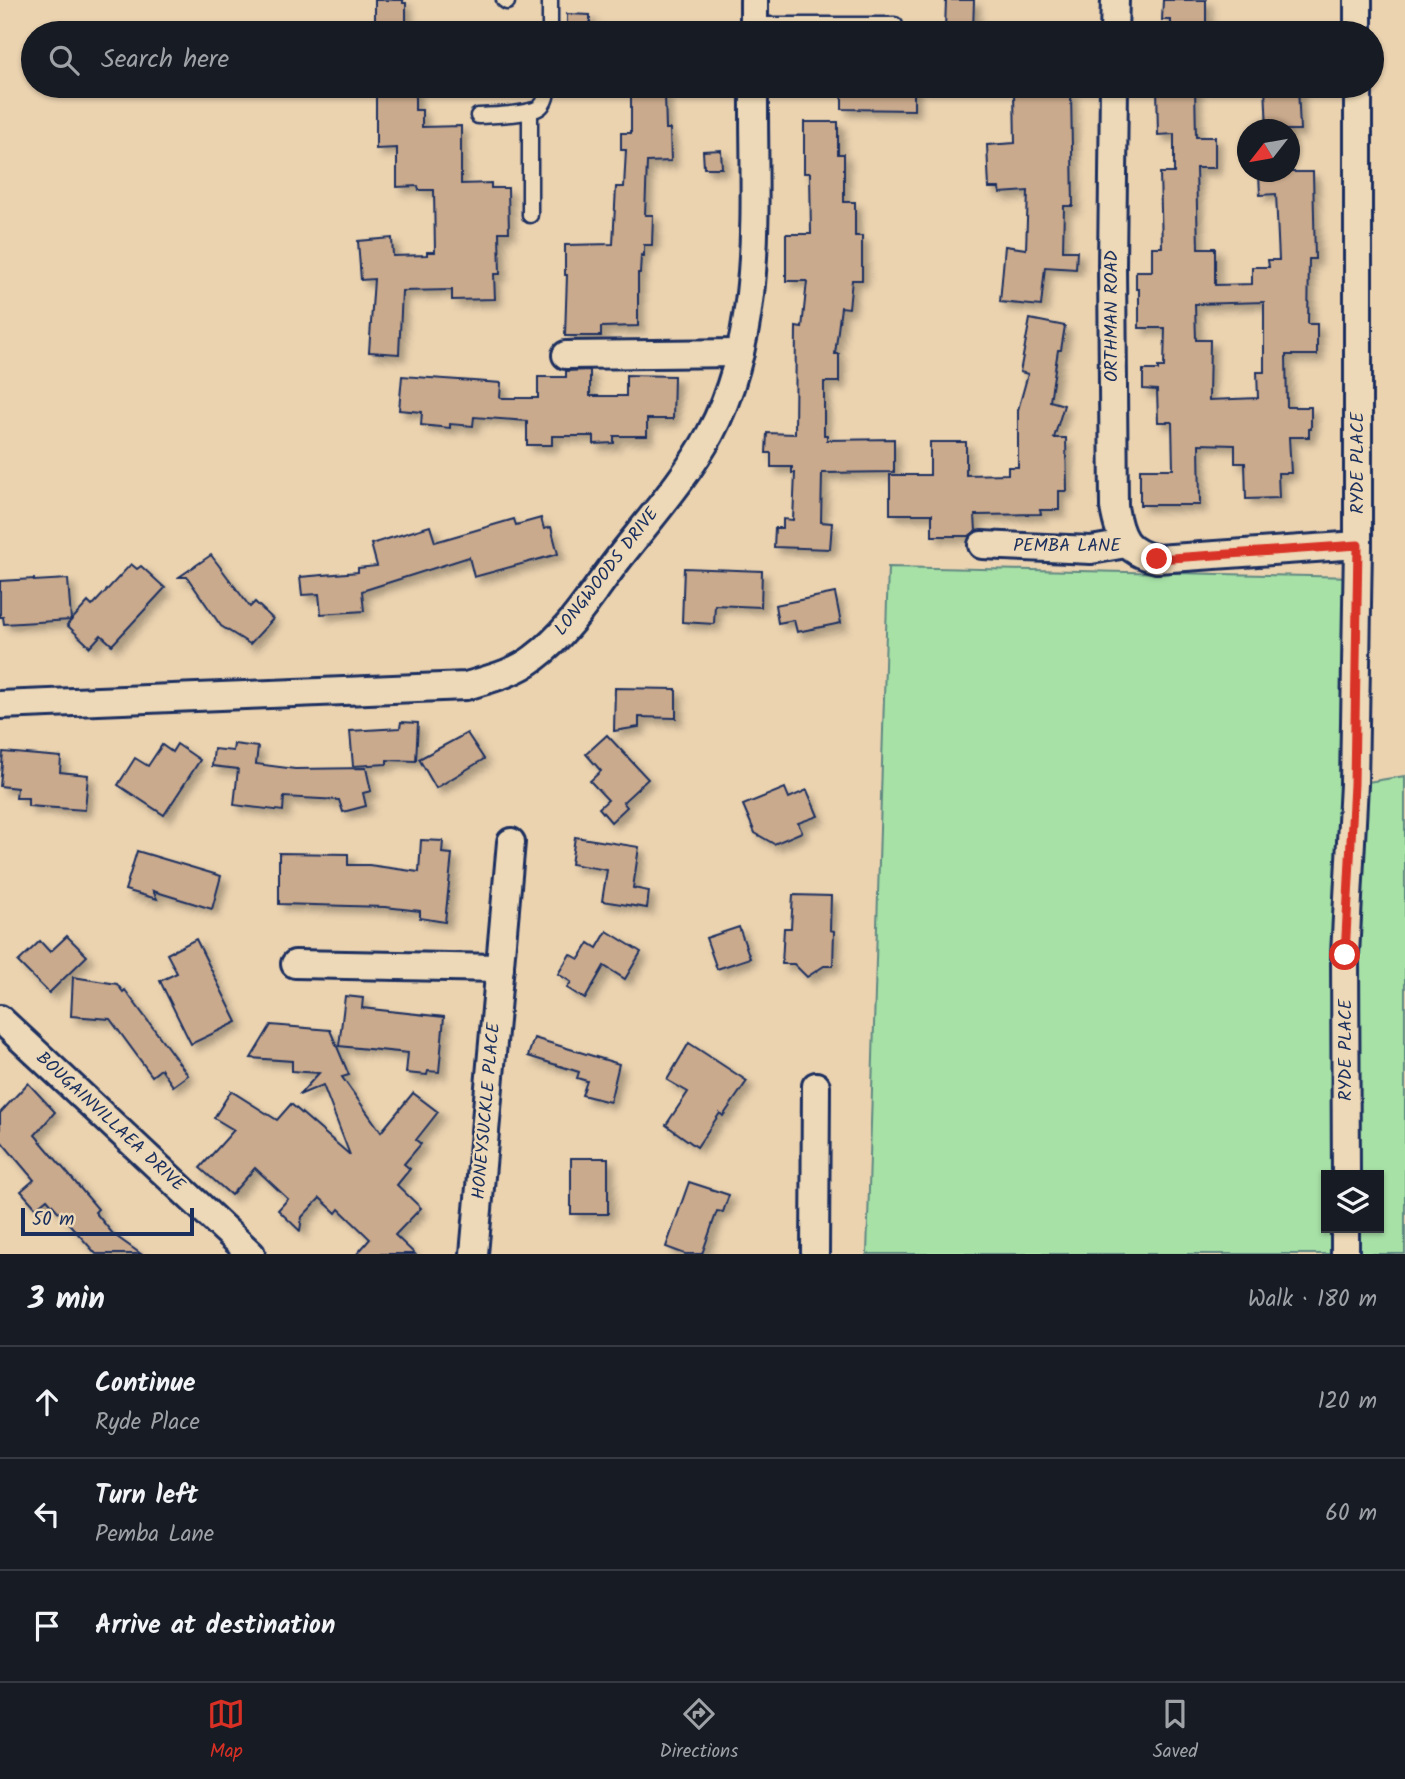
<!DOCTYPE html>
<html lang="en">
<head>
<meta charset="utf-8">
<style>
  body { margin:0; font-family:Kalam,sans-serif; background:#242831; color:#f1f3f6 }
  .controls { position:absolute; right:21px; bottom:21px; display:grid; overflow:hidden; border-radius:0px; box-shadow:0 2px 5px #0004 }
  .controls button { width:63px; height:63px; display:grid; place-items:center; padding:0; border:0; border-bottom:2px solid #363941; background:#171b24; color:#f1f3f6; font:35px sans-serif }
  .compass { position:absolute; left:1237px; top:119px; width:63px; height:63px; border-radius:50%; background:#171b24; box-shadow:0 2px 5px #0004; rotate:239deg }
  .scale { position:absolute; left:21px; bottom:18px; width:173px; box-sizing:border-box; padding-left:7px; border:4px solid #1b2f5e; border-top:0; font-size:19px; line-height:24px; white-space:nowrap; color:#1b2f5e; -webkit-text-stroke:5px #edd9b7; paint-order:stroke }
  .stop { position:absolute; width:21px; height:21px; margin:-16px; border:5px solid #d93025; border-radius:50%; background:#fff }
  .stop.end { background:#d93025; border-color:#fff; box-shadow:0 2px 7px #0008 }
  .list { margin:0; padding:0; list-style:none }
  h2 { display:flex; justify-content:space-between; align-items:center; height:91px; margin:0; padding:0 28px; font-size:30px }
  h2 small { font-size:23px; font-weight:400; color:#9ea1a6 }
  .list li { display:grid; grid-template-columns:46px 1fr auto; gap:21px; align-items:center; box-sizing:border-box; height:112px; padding:0 28px; border-top:2px solid #363941 }
  .list b { display:block; font-size:26px; white-space:nowrap }
  .list p { margin:0; font-size:23px; white-space:nowrap; color:#9ea1a6 }
  .list em { font-size:23px; font-style:normal; color:#9ea1a6 }
  .icon { flex:none; width:38px; height:38px; fill:none; stroke:currentColor; stroke-width:2; stroke-linecap:round; stroke-linejoin:round }
  .map { position:relative; flex:none; width:1405px; height:1254px; overflow:hidden }
  .search { position:absolute; background:#171b24; box-shadow:0 2px 5px #0004; left:21px; right:21px; top:21px; height:77px; display:flex; align-items:center; gap:18px; box-sizing:border-box; padding:0 24px; border-radius:38px; color:#9ea1a6; font-size:26px }
  .sheet { height:427px; background:#171b24 }
  nav { display:flex; justify-content:space-around; align-items:center; box-sizing:border-box; height:98px; border-top:2px solid #363941; background:#171b24; font-size:19px; color:#9ea1a6 }
  nav a { display:grid; justify-items:center; gap:4px }
  nav .on { color:#d93025 }
  .map>svg:first-child { display:block }
</style>
</head>
<body>
<div class="map">
<svg width="1405" height="1254" viewBox="0 0 1405 1254">
  <defs>
    <filter id="shadow"><feDropShadow dx="6" dy="6" stdDeviation="3.5" flood-color="#0004"/></filter>
  </defs>
  <rect width="100%" height="100%" fill="#ebd3b0"/>
  <filter id="ink" filterUnits="userSpaceOnUse"><feTurbulence type="fractalNoise" baseFrequency=".0143" numOctaves="2"/><feDisplacementMap in="SourceGraphic" scale="14" xChannelSelector="R" yChannelSelector="G"/><feConvolveMatrix kernelMatrix="1 2 1 2 8 2 1 2 1" color-interpolation-filters="sRGB"/></filter>
  <g filter="url(#ink)">
    <path fill="#a7e1a6" stroke="#618882" stroke-width="2" fill-rule="evenodd" d="M 888,567 L 1357,577 L 1355,784 L 1405,776 L 1405,1254 L 867,1254 ZM 1326,1175 L 1379,1175 L 1379,1228 L 1326,1228 Z"/>
    <g fill="#caaa8d" stroke="#1b2f5e" stroke-width="2" fill-rule="evenodd" filter="url(#shadow)">
      <path d="M 375,0 L 403,0 L 403,3 L 406,3 L 406,33 L 375,33 Z"/>
      <path d="M 946,0 L 974,0 L 973,31 L 945,30 Z"/>
      <path d="M 1163,0 L 1206,0 L 1206,33 L 1171,33 L 1171,20 L 1162,20 Z"/>
      <path d="M 567,14 L 590,15 L 590,33 L 567,33 Z"/>
      <path d="M 376,86 L 415,86 L 415,110 L 422,110 L 422,127 L 461,126 L 461,184 L 491,183 L 491,188 L 508,188 L 509,232 L 499,232 L 500,274 L 494,274 L 495,299 L 452,300 L 452,290 L 402,291 L 399,354 L 369,352 L 374,279 L 361,280 L 358,241 L 392,238 L 393,256 L 427,255 L 427,252 L 435,252 L 434,190 L 419,190 L 418,186 L 397,187 L 397,148 L 376,149 Z"/>
      <path d="M 842,86 L 914,86 L 914,110 L 842,109 Z"/>
      <path d="M 1157,86 L 1195,86 L 1196,137 L 1215,137 L 1215,168 L 1196,168 L 1198,248 L 1215,248 L 1215,285 L 1252,284 L 1252,267 L 1269,267 L 1268,260 L 1279,260 L 1276,194 L 1260,195 L 1259,175 L 1270,174 L 1270,172 L 1313,172 L 1315,259 L 1309,259 L 1308,324 L 1317,324 L 1317,355 L 1286,355 L 1287,407 L 1311,407 L 1311,429 L 1309,429 L 1309,437 L 1289,437 L 1291,473 L 1278,473 L 1279,498 L 1246,499 L 1245,463 L 1235,463 L 1235,445 L 1199,444 L 1200,505 L 1140,505 L 1140,469 L 1173,469 L 1172,422 L 1158,422 L 1157,390 L 1143,389 L 1143,370 L 1158,370 L 1158,367 L 1164,367 L 1165,328 L 1139,328 L 1139,289 L 1136,289 L 1136,271 L 1152,271 L 1152,247 L 1162,247 L 1160,173 L 1174,173 L 1174,134 L 1158,135 ZM 1264,302 L 1264,372 L 1257,372 L 1258,398 L 1209,400 L 1210,340 L 1196,340 L 1195,304 Z"/>
      <path d="M 1265,86 L 1298,86 L 1300,130 L 1267,130 Z"/>
      <path d="M 1071,92 L 1073,206 L 1064,206 L 1063,251 L 1077,251 L 1076,269 L 1045,267 L 1041,306 L 1000,302 L 1005,246 L 1026,249 L 1028,191 L 1000,193 L 999,188 L 989,188 L 987,145 L 1015,143 L 1014,93 Z"/>
      <path d="M 665,94 L 666,129 L 670,129 L 671,161 L 647,162 L 645,215 L 653,215 L 652,245 L 644,245 L 644,256 L 641,255 L 640,273 L 638,273 L 638,326 L 601,327 L 601,336 L 565,336 L 567,275 L 565,275 L 565,245 L 613,244 L 616,187 L 624,187 L 626,150 L 621,150 L 621,133 L 631,133 L 631,95 Z"/>
      <path d="M 804,122 L 838,122 L 838,154 L 844,154 L 844,202 L 855,202 L 855,236 L 862,236 L 862,280 L 852,280 L 849,308 L 841,307 L 835,354 L 839,354 L 839,382 L 824,382 L 824,435 L 827,435 L 827,440 L 894,439 L 894,472 L 822,473 L 821,522 L 832,523 L 830,549 L 774,547 L 775,528 L 783,528 L 783,519 L 793,520 L 795,473 L 792,473 L 792,467 L 771,467 L 771,453 L 766,453 L 767,433 L 795,434 L 796,327 L 802,328 L 807,281 L 786,281 L 786,234 L 811,234 L 810,173 L 804,173 Z"/>
      <path d="M 721,150 L 722,168 L 704,168 L 703,151 Z"/>
      <path d="M 1030,319 L 1065,326 L 1061,350 L 1058,350 L 1050,401 L 1064,405 L 1054,438 L 1066,438 L 1067,491 L 1059,491 L 1059,510 L 1040,510 L 1041,514 L 975,515 L 976,531 L 969,536 L 932,536 L 932,514 L 890,514 L 890,475 L 930,475 L 930,442 L 966,442 L 966,475 L 1008,474 L 1008,467 L 1018,467 L 1018,410 L 1028,374 L 1020,372 Z"/>
      <path d="M 590,370 L 590,396 L 626,396 L 626,375 L 674,376 L 673,419 L 647,419 L 647,436 L 614,436 L 614,443 L 594,444 L 594,436 L 552,436 L 552,445 L 527,445 L 527,421 L 474,417 L 473,426 L 450,424 L 450,428 L 421,425 L 422,412 L 399,410 L 402,376 L 501,383 L 500,398 L 538,398 L 538,377 L 566,377 L 566,371 Z"/>
      <path d="M 541,518 L 544,529 L 551,527 L 558,554 L 474,577 L 469,557 L 362,591 L 364,611 L 321,614 L 319,594 L 302,595 L 300,577 L 358,572 L 358,568 L 377,566 L 371,544 L 430,526 L 435,542 L 514,519 L 516,525 Z"/>
      <path d="M 211,555 L 250,607 L 255,602 L 273,619 L 250,644 L 221,626 L 187,577 L 179,577 Z"/>
      <path d="M 131,564 L 137,569 L 141,566 L 165,588 L 112,645 L 101,635 L 90,647 L 67,625 L 88,602 L 92,606 Z"/>
      <path d="M 684,568 L 762,571 L 761,607 L 715,605 L 714,624 L 682,622 Z"/>
      <path d="M 34,579 L 34,581 L 68,579 L 71,620 L 4,624 L 3,617 L 0,617 L 0,581 Z"/>
      <path d="M 835,593 L 841,623 L 797,632 L 794,620 L 778,623 L 775,605 Z"/>
      <path d="M 615,688 L 676,689 L 676,718 L 639,717 L 639,727 L 614,731 Z"/>
      <path d="M 401,722 L 418,723 L 416,761 L 387,760 L 387,764 L 353,766 L 350,731 L 400,728 Z"/>
      <path d="M 467,733 L 484,759 L 436,788 L 419,759 Z"/>
      <path d="M 607,735 L 648,779 L 623,802 L 627,807 L 611,822 L 599,808 L 608,800 L 590,781 L 601,771 L 586,754 Z"/>
      <path d="M 177,744 L 200,760 L 164,815 L 118,785 L 135,758 L 148,766 L 162,745 L 172,752 Z"/>
      <path d="M 234,744 L 258,747 L 256,764 L 295,769 L 366,768 L 371,791 L 363,793 L 366,806 L 343,812 L 339,800 L 284,797 L 283,811 L 234,805 L 238,769 L 212,766 L 214,749 L 233,751 Z"/>
      <path d="M 3,752 L 61,757 L 60,772 L 88,775 L 85,810 L 28,806 L 28,798 L 16,798 L 17,788 L 0,786 Z"/>
      <path d="M 785,788 L 789,798 L 807,790 L 818,816 L 798,823 L 802,832 L 774,844 L 755,833 L 743,805 Z"/>
      <path d="M 575,837 L 639,847 L 633,888 L 649,891 L 647,908 L 602,901 L 607,870 L 571,864 Z"/>
      <path d="M 421,840 L 443,841 L 442,853 L 452,854 L 445,922 L 420,918 L 420,911 L 385,907 L 279,904 L 279,853 L 348,854 L 348,865 L 369,865 L 419,872 Z"/>
      <path d="M 137,851 L 221,876 L 212,909 L 153,891 L 157,899 L 125,890 Z"/>
      <path d="M 793,895 L 831,896 L 830,930 L 834,931 L 833,966 L 824,966 L 807,977 L 794,964 L 782,964 L 784,928 L 791,928 Z"/>
      <path d="M 739,927 L 750,958 L 717,969 L 706,938 Z"/>
      <path d="M 607,931 L 641,952 L 625,979 L 604,966 L 585,999 L 567,988 L 571,982 L 558,974 L 570,954 L 579,959 L 589,943 L 597,948 Z"/>
      <path d="M 67,936 L 87,956 L 49,993 L 18,962 L 40,941 L 50,952 Z"/>
      <path d="M 196,939 L 237,1022 L 191,1044 L 160,981 L 177,973 L 167,954 Z"/>
      <path d="M 73,977 L 117,984 L 123,992 L 125,990 L 188,1075 L 173,1086 L 161,1069 L 152,1076 L 110,1019 L 71,1016 Z"/>
      <path d="M 345,996 L 363,998 L 362,1008 L 444,1017 L 439,1072 L 428,1071 L 427,1075 L 406,1073 L 408,1053 L 339,1046 Z"/>
      <path d="M 271,1025 L 330,1030 L 349,1075 L 342,1077 L 381,1132 L 413,1093 L 438,1112 L 416,1140 L 421,1144 L 404,1164 L 410,1169 L 397,1185 L 421,1208 L 395,1235 L 415,1254 L 357,1254 L 370,1239 L 339,1209 L 336,1213 L 320,1198 L 302,1217 L 300,1231 L 278,1210 L 288,1199 L 255,1168 L 231,1195 L 200,1168 L 234,1130 L 214,1118 L 231,1091 L 277,1120 L 291,1104 L 350,1155 L 323,1085 L 299,1095 L 319,1073 L 292,1071 L 292,1061 L 251,1058 Z"/>
      <path d="M 534,1038 L 619,1064 L 610,1102 L 582,1095 L 587,1081 L 577,1078 L 579,1072 L 528,1056 Z"/>
      <path d="M 689,1043 L 747,1081 L 723,1116 L 720,1113 L 697,1147 L 666,1125 L 688,1092 L 667,1080 Z"/>
      <path d="M 28,1083 L 55,1112 L 35,1135 L 98,1209 L 95,1212 L 113,1234 L 141,1254 L 96,1254 L 47,1199 L 36,1208 L 21,1191 L 34,1180 L 0,1140 L 0,1113 Z"/>
      <rect x="571" y="1158" width="37" height="56"/>
      <path d="M 689,1182 L 729,1195 L 723,1212 L 717,1211 L 702,1254 L 685,1254 L 666,1247 Z"/>
    </g>
    <g fill="none" stroke-linecap="round" stroke-linejoin="round">
      <defs>
        <g id="lane">
          <path d="M 504,0 L 507,2"/>
          <path d="M 754,25 L 895,25"/>
          <path d="M 550,33 L 550,0"/>
          <path d="M 478,116 C 491,115 530,115 540,107 C 546,102 547,93 548,86"/>
          <path d="M 530,215 L 530,111"/>
        </g>
        <g id="street">
          <path d="M 1358,0 L 1358,33"/>
          <path d="M 754,33 L 754,0"/>
          <path d="M 1114,33 L 1115,0"/>
          <path d="M 1114,86 L 1112,266 L 1114,507 C 1119,537 1125,552 1157,559 L 1358,545"/>
          <path d="M 566,355 L 740,353"/>
          <path d="M 982,545 L 1091,550 L 1126,544"/>
          <path d="M 0,705 L 466,686 C 489,679 515,673 534,658 C 568,633 591,595 616,562 C 647,522 687,477 710,434 C 766,329 753,201 754,86"/>
          <path d="M 295,964 L 500,968"/>
          <path d="M 0,1019 L 251,1254"/>
          <path d="M 1346,1175 L 1345,955 L 1354,784 L 1358,545 L 1358,86"/>
          <path d="M 474,1254 L 511,842"/>
          <path d="M 815,1254 L 816,1086"/>
          <path d="M 1345,1254 L 1345,1228"/>
        </g>
      </defs>
      <use href="#lane" stroke="#1b2f5e" stroke-width="19"/>
      <use href="#street" stroke="#1b2f5e" stroke-width="32"/>
      <use href="#lane" stroke="#edd9b7" stroke-width="14"/>
      <use href="#street" stroke="#edd9b7" stroke-width="26"/>
    </g>
  </g>
  <g fill="none" stroke-linecap="round" stroke-linejoin="round" filter="url(#ink)">
    <path stroke="#d93025" stroke-width="9" d="M 1157,559 L 1358,545 L 1354,784 L 1345,955"/>
  </g>
  <g text-anchor="middle" dominant-baseline="central" stroke-width="5" stroke-linejoin="round" paint-order="stroke">
    <g font-size="18" fill="#1b2f5e" stroke="#edd9b7">
      <text transform="translate(1112 316) rotate(-90)">ORTHMAN ROAD</text>
      <text transform="translate(1358 463) rotate(-90)">RYDE PLACE</text>
      <text x="1067" y="546">PEMBA LANE</text>
      <text transform="translate(607 572) rotate(-52)">LONGWOODS DRIVE</text>
      <text transform="translate(1346 1050) rotate(-90)">RYDE PLACE</text>
      <text transform="translate(487 1111) rotate(-85)">HONEYSUCKLE PLACE</text>
      <text transform="translate(110 1122) rotate(43)">BOUGAINVILLAEA DRIVE</text>
    </g>
  </g>
</svg>
<div class="controls">
<button><svg class="icon" aria-label="layers" viewBox="0 0 24 24"><path d="M12 4l9 5-9 5-9-5zM3 14l9 5 9-5"/></svg></button>
</div>
<svg class="compass" viewBox="-18 -18 36 36"><path d="M0-13l5 13h-10z" fill="#e53935"/><path d="M0 13l5-13h-10z" fill="#9ea1a6"/></svg>
<div class="scale">50 m</div>
<div class="stop" style="left:1345px;top:955px"></div>
<div class="stop end" style="left:1157px;top:559px"></div>
<div class="search"><svg class="icon" aria-label="search" viewBox="0 0 24 24"><circle cx="10" cy="10" r="6"/><path d="M15 15l6 6"/></svg>Search here</div>
</div>
<section class="sheet">
<h2>3 min<small>Walk · 180 m</small></h2>
<ul class="list">
<li><svg class="icon" aria-label="ahead" viewBox="0 0 24 24"><path d="M12 20V5M6 11l6-6 6 6"/></svg><div><b>Continue</b><p>Ryde Place</p></div><em>120 m</em></li>
<li><svg class="icon" aria-label="left" viewBox="0 0 24 24"><path d="M17 20v-9H6M10 6l-5 5 5 5"/></svg><div><b>Turn left</b><p>Pemba Lane</p></div><em>60 m</em></li>
<li><svg class="icon" aria-label="arrive" viewBox="0 0 24 24"><path d="M6 21V4h12l-3 4 3 4H6"/></svg><div><b>Arrive at destination</b></div></li>
</ul>
</section>
<nav>
<a class="on"><svg class="icon" aria-label="map" viewBox="0 0 24 24"><path d="M3 6l6-2 6 2 6-2v14l-6 2-6-2-6 2zM9 4v14M15 6v14"/></svg>Map</a>
<a><svg class="icon" aria-label="directions" viewBox="0 0 24 24"><path d="M12 3l9 9-9 9-9-9zM9 14v-3h6M13 9l2 2-2 2"/></svg>Directions</a>
<a><svg class="icon" aria-label="saved" viewBox="0 0 24 24"><path d="M7 4h10v16l-5-4-5 4z"/></svg>Saved</a>
</nav>
</body>
</html>
